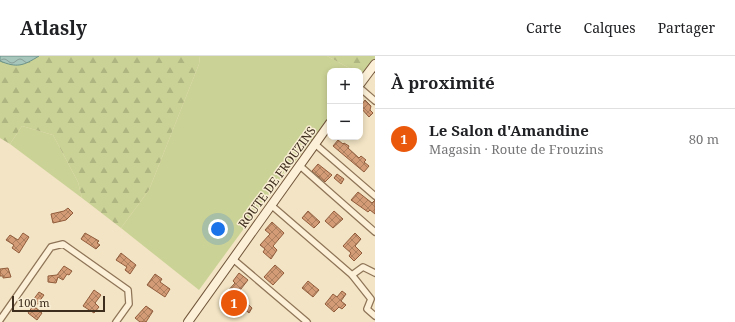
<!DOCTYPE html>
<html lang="fr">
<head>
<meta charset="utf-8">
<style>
  body { margin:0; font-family:"Noto Serif",serif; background:#f6f6f6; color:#202124 }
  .controls { position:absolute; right:12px; top:12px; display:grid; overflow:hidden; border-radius:8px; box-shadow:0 2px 6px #0003 }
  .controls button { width:36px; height:36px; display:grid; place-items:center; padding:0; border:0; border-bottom:1px solid #e0e0e0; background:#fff; color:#202124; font:20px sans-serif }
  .scale { position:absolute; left:12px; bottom:10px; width:93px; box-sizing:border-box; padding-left:4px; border:2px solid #3d2d1d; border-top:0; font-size:11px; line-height:14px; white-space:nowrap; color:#3d2d1d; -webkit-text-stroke:3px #f9eed4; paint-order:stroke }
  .you { position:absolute; left:218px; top:173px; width:14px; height:14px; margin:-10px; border:3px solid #fff; border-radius:50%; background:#1a73e8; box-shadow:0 0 0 6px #1a73e833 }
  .badge { display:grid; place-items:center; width:26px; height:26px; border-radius:50%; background:#ea580c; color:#fff; font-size:13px; font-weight:700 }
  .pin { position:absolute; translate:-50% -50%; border:2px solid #fff; box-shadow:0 1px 4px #0006 }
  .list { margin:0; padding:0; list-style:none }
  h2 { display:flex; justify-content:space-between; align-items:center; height:52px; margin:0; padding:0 16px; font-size:17px }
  h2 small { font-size:13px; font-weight:400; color:#757577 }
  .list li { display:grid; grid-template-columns:26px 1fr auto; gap:12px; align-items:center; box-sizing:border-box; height:60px; padding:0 16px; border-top:1px solid #e0e0e0 }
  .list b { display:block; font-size:15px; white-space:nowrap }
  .list p { margin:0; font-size:13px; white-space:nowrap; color:#757577 }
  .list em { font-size:13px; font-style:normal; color:#757577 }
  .map { position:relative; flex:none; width:375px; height:266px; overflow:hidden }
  header { display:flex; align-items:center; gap:24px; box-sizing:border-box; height:56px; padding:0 20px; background:#fff; border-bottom:1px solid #e0e0e0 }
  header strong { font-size:19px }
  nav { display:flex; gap:22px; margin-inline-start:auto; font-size:14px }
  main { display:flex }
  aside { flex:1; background:#fff }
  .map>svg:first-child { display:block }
</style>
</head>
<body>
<header>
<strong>Atlasly</strong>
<nav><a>Carte</a><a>Calques</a><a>Partager</a></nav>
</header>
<main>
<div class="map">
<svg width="375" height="266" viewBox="0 0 375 266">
  <defs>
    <pattern id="forest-firs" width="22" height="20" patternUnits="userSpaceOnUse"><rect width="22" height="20" fill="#cbd296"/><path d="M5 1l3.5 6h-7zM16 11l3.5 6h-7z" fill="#afb581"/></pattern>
    <pattern id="water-waves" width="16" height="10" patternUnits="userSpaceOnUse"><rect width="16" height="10" fill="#a6c5bb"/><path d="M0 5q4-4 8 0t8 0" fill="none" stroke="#88a097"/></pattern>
    <pattern id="building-cross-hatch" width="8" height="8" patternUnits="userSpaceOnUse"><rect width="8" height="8" fill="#d49c76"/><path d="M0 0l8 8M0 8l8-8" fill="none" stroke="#ad8060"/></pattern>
  </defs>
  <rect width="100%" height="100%" fill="#f2e4c4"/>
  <g fill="#cbd296">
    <path d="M 200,0 L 327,0 L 355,15 L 330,15 L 330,62 L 272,134 L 199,234 L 121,172 L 149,134 L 199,8 Z"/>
    <path d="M 22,70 L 53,79 L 78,126 L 82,142 L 10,88 Z"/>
  </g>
  <g fill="url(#forest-firs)">
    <path d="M 0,0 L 200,0 L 199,8 L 149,134 L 121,172 L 82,142 L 78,126 L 53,79 L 22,70 L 10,88 L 0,82 Z"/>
    <path d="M 327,0 L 375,0 L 375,4 L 363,20 L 360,18 L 360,15 L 355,15 Z"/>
  </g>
  <path fill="url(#water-waves)" stroke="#6b948a" d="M 0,0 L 39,0 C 23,10 17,12 0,5 Z"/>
  <g fill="url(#building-cross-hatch)" stroke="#905c3c">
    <path d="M 365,44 L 371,50 L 370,54 L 373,57 L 369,61 L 360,51 Z"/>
    <path d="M 338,84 L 343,88 L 344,87 L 349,90 L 348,92 L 359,102 L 361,100 L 366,104 L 364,106 L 369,110 L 364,116 L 333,90 Z"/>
    <path d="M 318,108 L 332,119 L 325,126 L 312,115 Z"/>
    <path d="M 337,118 L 344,123 L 341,128 L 334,122 Z"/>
    <path d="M 358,136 L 372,147 L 375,144 L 375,158 L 370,154 L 368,156 L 351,144 Z"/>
    <path d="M 68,152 L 73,157 L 66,164 L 53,167 L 51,158 L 64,155 Z"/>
    <path d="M 308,155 L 320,166 L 314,172 L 302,162 Z"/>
    <path d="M 334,155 L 343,163 L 333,172 L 325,165 Z"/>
    <path d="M 272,166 L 284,177 L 273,190 L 277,194 L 271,203 L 263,196 L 265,193 L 260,189 L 270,178 L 265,174 Z"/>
    <path d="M 23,177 L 29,181 L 19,197 L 12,192 L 14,189 L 6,184 L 10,179 L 18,184 Z"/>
    <path d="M 85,177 L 99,185 L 97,187 L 100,189 L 96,193 L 81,183 Z"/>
    <path d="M 355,177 L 361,183 L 355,190 L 362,197 L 354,205 L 349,200 L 351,197 L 343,190 Z"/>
    <path d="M 121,197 L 136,209 L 130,218 L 125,214 L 127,211 L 116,204 Z"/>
    <path d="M 275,209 L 284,217 L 273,229 L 264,221 Z"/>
    <path d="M 64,210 L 72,215 L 69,219 L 67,218 L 63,224 L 58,221 L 56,227 L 48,226 L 48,220 L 57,219 Z"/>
    <path d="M 8,212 L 11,221 L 3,222 L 3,220 L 0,220 L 0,213 Z"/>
    <path d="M 239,217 L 248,224 L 237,238 L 252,252 L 249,257 L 240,249 L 232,258 L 225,252 L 232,245 L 225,238 L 235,227 L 233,225 Z"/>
    <path d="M 155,218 L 162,223 L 160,226 L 170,233 L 165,241 L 147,229 Z"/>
    <path d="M 308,225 L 319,234 L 313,241 L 302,232 Z"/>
    <path d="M 94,234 L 101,239 L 95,247 L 99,251 L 94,257 L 83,250 Z"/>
    <path d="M 342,235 L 346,238 L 341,245 L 346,249 L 342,253 L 339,251 L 334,256 L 325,248 L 333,238 L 337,241 Z"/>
    <path d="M 39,236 L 44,239 L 35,251 L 42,257 L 37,264 L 28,257 L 33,250 L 30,248 Z"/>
    <path d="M 146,250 L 153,255 L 146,266 L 140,266 L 135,262 Z"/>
  </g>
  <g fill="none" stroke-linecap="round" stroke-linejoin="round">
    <defs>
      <g id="minor">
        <path d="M 360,32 L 375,45"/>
        <path d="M 315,88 L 375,140"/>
        <path d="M 299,109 L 375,176"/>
        <path d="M 271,149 L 352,219 L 371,243 L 367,253 L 375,260"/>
        <path d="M 233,203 L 307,266"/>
        <path d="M 352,219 L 363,211 L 375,217"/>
        <path d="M 0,264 L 51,191 L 63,188 L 128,234 L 129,248 L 116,266"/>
      </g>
      <g id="secondary">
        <path d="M 360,28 L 375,8"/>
        <path d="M 188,266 L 330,67"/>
      </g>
    </defs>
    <use href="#minor" stroke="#8f7458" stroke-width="8"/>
    <use href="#secondary" stroke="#71553b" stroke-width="10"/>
    <use href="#minor" stroke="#fcf1d8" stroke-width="5.5"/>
    <use href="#secondary" stroke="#fcf1d8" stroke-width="8"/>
  </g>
  <g text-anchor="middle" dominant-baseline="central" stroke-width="3" stroke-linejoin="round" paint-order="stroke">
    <g font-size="12" fill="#3d2d1d" stroke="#f9eed4">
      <text transform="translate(277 121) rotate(-54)">ROUTE DE FROUZINS</text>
    </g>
  </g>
</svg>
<div class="controls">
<button>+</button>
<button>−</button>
</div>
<div class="scale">100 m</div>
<div class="you"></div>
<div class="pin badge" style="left:234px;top:247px">1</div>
</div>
<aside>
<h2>À proximité<small></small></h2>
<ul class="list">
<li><span class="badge">1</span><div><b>Le Salon d'Amandine</b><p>Magasin · Route de Frouzins</p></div><em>80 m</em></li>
</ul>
</aside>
</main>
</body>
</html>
